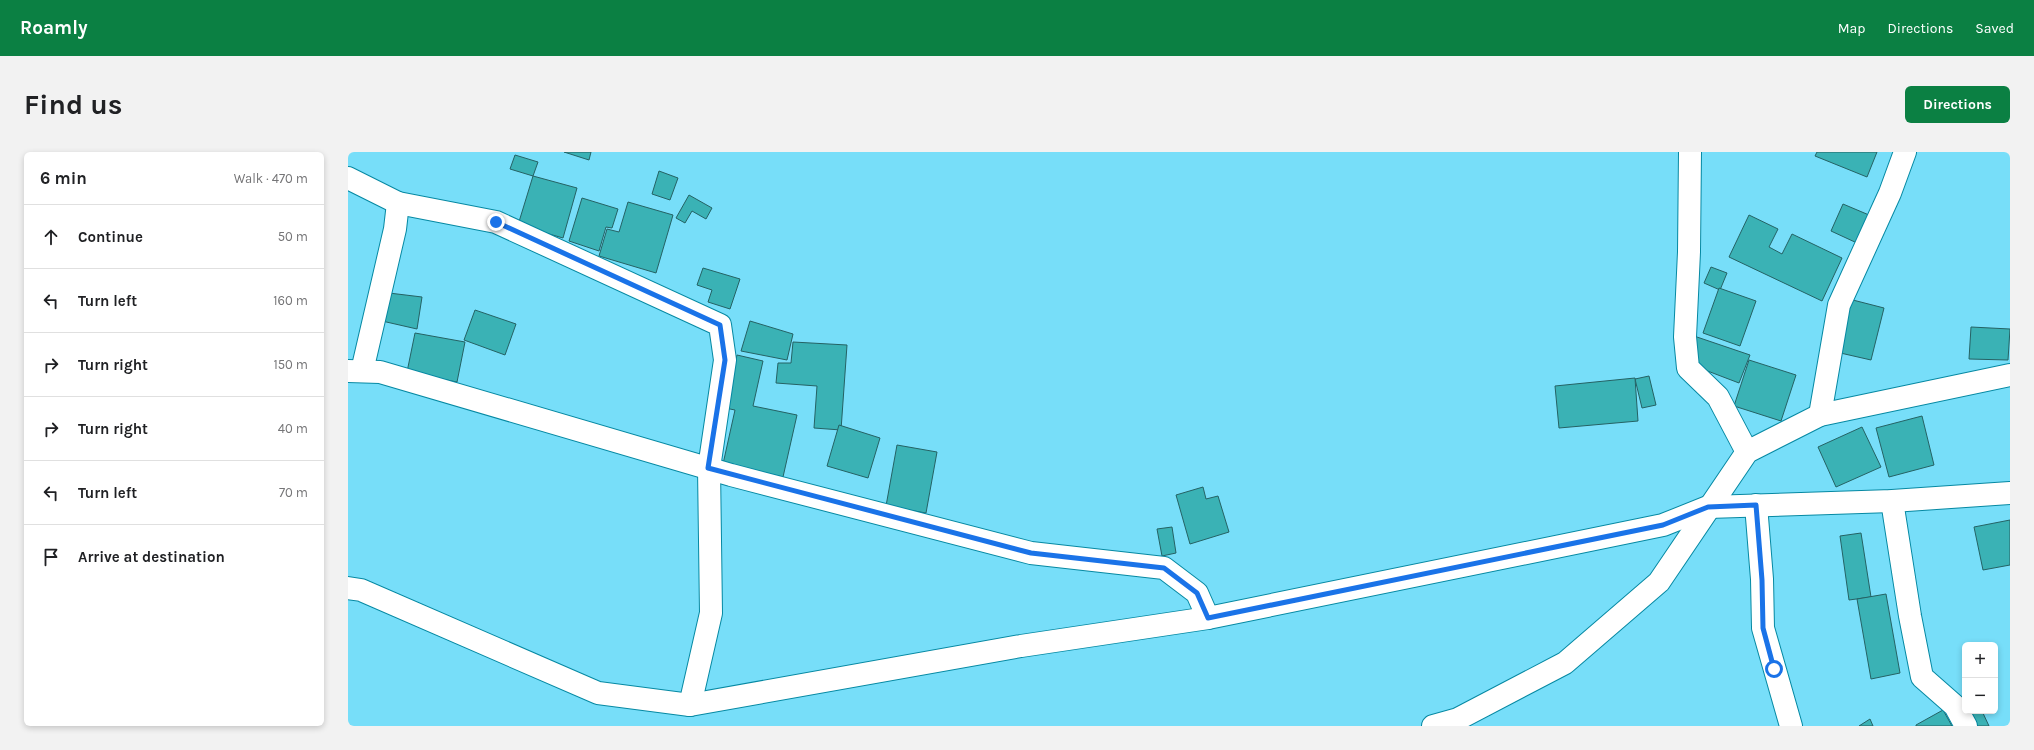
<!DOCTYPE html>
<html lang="en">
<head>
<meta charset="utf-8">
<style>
  body { margin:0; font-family:Karla,sans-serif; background:#f2f2f2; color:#202124 }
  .controls { position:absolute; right:12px; bottom:12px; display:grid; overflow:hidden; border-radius:6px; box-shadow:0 2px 6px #0003 }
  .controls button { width:36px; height:36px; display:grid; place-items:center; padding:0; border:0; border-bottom:1px solid #e0e0e0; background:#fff; color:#202124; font:20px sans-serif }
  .stop { position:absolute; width:12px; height:12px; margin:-9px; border:3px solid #1a73e8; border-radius:50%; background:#fff }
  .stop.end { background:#1a73e8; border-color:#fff; box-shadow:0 1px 4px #0008 }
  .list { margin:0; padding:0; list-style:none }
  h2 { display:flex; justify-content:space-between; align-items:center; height:52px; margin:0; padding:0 16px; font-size:17px }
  h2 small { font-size:13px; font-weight:400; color:#757577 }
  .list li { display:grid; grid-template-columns:26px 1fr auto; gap:12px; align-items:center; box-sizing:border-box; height:64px; padding:0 16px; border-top:1px solid #e0e0e0 }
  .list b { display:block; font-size:15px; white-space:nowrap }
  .list em { font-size:13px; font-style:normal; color:#757577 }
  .icon { flex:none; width:22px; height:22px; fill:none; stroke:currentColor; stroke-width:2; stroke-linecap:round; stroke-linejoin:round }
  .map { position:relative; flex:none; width:1662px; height:574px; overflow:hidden; border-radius:6px }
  header { display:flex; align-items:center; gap:24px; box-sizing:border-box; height:56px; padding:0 20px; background:#0b8043; color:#fff }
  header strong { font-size:19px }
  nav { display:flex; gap:22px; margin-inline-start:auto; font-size:14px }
  .intro { display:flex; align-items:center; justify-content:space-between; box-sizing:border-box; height:96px; padding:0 24px }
  h1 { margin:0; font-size:28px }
  .button { padding:10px 18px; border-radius:6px; background:#0b8043; color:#fff; font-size:14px; font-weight:700 }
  main { display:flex; gap:24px; padding:0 24px }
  aside { flex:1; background:#fff; border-radius:6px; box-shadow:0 2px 6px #0003 }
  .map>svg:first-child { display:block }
</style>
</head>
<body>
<header>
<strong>Roamly</strong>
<nav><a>Map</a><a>Directions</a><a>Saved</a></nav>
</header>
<div class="intro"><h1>Find us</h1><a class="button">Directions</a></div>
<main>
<aside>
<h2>6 min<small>Walk · 470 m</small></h2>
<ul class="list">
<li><svg class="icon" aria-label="ahead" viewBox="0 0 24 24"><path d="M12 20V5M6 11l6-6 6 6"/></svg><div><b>Continue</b></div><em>50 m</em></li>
<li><svg class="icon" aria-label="left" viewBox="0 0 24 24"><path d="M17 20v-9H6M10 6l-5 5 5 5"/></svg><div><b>Turn left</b></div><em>160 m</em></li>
<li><svg class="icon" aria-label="right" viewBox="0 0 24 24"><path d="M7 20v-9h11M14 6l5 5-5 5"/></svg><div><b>Turn right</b></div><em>150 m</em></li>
<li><svg class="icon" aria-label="right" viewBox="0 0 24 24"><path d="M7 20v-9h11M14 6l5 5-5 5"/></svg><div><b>Turn right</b></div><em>40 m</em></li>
<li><svg class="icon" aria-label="left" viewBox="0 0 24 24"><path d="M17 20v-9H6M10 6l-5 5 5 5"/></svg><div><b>Turn left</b></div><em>70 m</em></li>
<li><svg class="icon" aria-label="arrive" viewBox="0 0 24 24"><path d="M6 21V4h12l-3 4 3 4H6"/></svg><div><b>Arrive at destination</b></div></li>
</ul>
</aside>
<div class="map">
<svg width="1662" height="574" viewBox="0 0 1662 574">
  <rect width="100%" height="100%" fill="#77def9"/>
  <g fill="#3ab2b5" stroke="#256264">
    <path d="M 216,0 L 243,0 L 241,8 Z"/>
    <path d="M 1469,0 L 1529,0 L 1519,25 L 1467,4 Z"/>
    <path d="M 167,3 L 190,10 L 185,24 L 162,17 Z"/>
    <path d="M 311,19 L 330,26 L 322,48 L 304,42 Z"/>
    <path d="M 185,24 L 229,36 L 215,86 L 170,73 Z"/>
    <path d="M 341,43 L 364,56 L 358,67 L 344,59 L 337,71 L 328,66 Z"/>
    <path d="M 234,46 L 270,57 L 264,76 L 258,75 L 251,99 L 221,89 Z"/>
    <path d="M 280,50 L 325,63 L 308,121 L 251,104 L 259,77 L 271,80 Z"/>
    <path d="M 1495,52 L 1521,63 L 1509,91 L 1483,79 Z"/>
    <path d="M 1401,63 L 1430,77 L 1421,95 L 1434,102 L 1444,82 L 1494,106 L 1474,149 L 1381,105 Z"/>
    <path d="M 1363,115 L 1379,121 L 1372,138 L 1356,131 Z"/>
    <path d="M 355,116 L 392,127 L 382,157 L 360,150 L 364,138 L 349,133 Z"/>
    <path d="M 1371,136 L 1408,149 L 1392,194 L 1355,181 Z"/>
    <path d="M 41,141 L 74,145 L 69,177 L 34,169 Z"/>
    <path d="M 1501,147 L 1536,156 L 1523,208 L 1488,200 Z"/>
    <path d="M 127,158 L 168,172 L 157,203 L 116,188 Z"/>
    <path d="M 402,169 L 445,182 L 439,208 L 393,199 Z"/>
    <path d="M 1623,175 L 1662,177 L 1660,208 L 1621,207 Z"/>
    <path d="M 67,181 L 117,190 L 109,230 L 59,220 Z"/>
    <path d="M 1346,184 L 1402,203 L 1391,231 L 1336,210 Z"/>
    <path d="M 445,190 L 499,193 L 493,278 L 466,276 L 469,234 L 428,231 L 430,211 L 443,211 Z"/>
    <path d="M 389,203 L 415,209 L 405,254 L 449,263 L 435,325 L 375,312 L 387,258 L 377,256 Z"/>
    <path d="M 1401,208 L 1448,223 L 1433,269 L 1386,254 Z"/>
    <path d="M 1301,224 L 1308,253 L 1294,256 L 1287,227 Z"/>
    <path d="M 1287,226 L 1290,269 L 1211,276 L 1207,234 Z"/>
    <path d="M 1574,264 L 1586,313 L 1541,325 L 1528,276 Z"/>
    <path d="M 491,273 L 532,286 L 520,326 L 479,314 Z"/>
    <path d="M 1514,275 L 1533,315 L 1488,335 L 1470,295 Z"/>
    <path d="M 549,293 L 589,300 L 578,361 L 538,354 Z"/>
    <path d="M 855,335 L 858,347 L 870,344 L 881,380 L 842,392 L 828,343 Z"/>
    <path d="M 1662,368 L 1662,413 L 1635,418 L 1626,375 Z"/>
    <path d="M 824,375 L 828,401 L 814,404 L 809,377 Z"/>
    <path d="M 1513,381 L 1523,445 L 1501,448 L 1492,384 Z"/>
    <path d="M 1538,442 L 1552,521 L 1523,527 L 1509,447 Z"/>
    <path d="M 1595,558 L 1604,574 L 1568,574 L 1568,573 Z"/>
    <path d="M 1623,559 L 1634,559 L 1641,574 L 1629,574 Z"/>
    <path d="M 1522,567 L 1525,574 L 1511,574 Z"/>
  </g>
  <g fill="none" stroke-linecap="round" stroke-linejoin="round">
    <defs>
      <g id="minor">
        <path d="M 1342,0 L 1341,100 L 1337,185 L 1340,216 L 1370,245 L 1399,300"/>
        <path d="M 0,26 L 50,51 L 148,70 L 372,173 L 377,208 L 361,316 L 363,461 L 342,553"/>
        <path d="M 0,219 L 32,220 L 383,323 L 683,401 L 816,416 L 849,441 L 860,466"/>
        <path d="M 14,219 L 47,77 L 50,51"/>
        <path d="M 1472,263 L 1491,153 L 1542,41 L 1557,0"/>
        <path d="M 1544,349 L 1562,464 L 1574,525 L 1607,554 L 1618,574"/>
        <path d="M 1408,353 L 1414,427 L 1415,476 L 1443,574"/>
        <path d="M 0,436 L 13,438 L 250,541 L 342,553 L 673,494 L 860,466 L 1315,373 L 1360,355 L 1544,349 L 1662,341"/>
        <path d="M 1085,574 L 1110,567 L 1217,511 L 1311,430 L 1399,300 L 1472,263 L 1662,223"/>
      </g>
    </defs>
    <use href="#minor" stroke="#0689a3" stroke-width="24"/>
    <use href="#minor" stroke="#fff" stroke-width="22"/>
  </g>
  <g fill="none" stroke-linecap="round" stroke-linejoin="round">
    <path stroke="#1a73e8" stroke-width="5" d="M 148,70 L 372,173 L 377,208 L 360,316 L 683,401 L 816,416 L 849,441 L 860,466 L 1315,373 L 1360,355 L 1408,353 L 1414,428 L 1415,476 L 1426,517"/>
  </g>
</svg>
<div class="controls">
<button>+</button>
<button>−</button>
</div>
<div class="stop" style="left:1426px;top:517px"></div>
<div class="stop end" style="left:148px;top:70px"></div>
</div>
</main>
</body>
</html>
